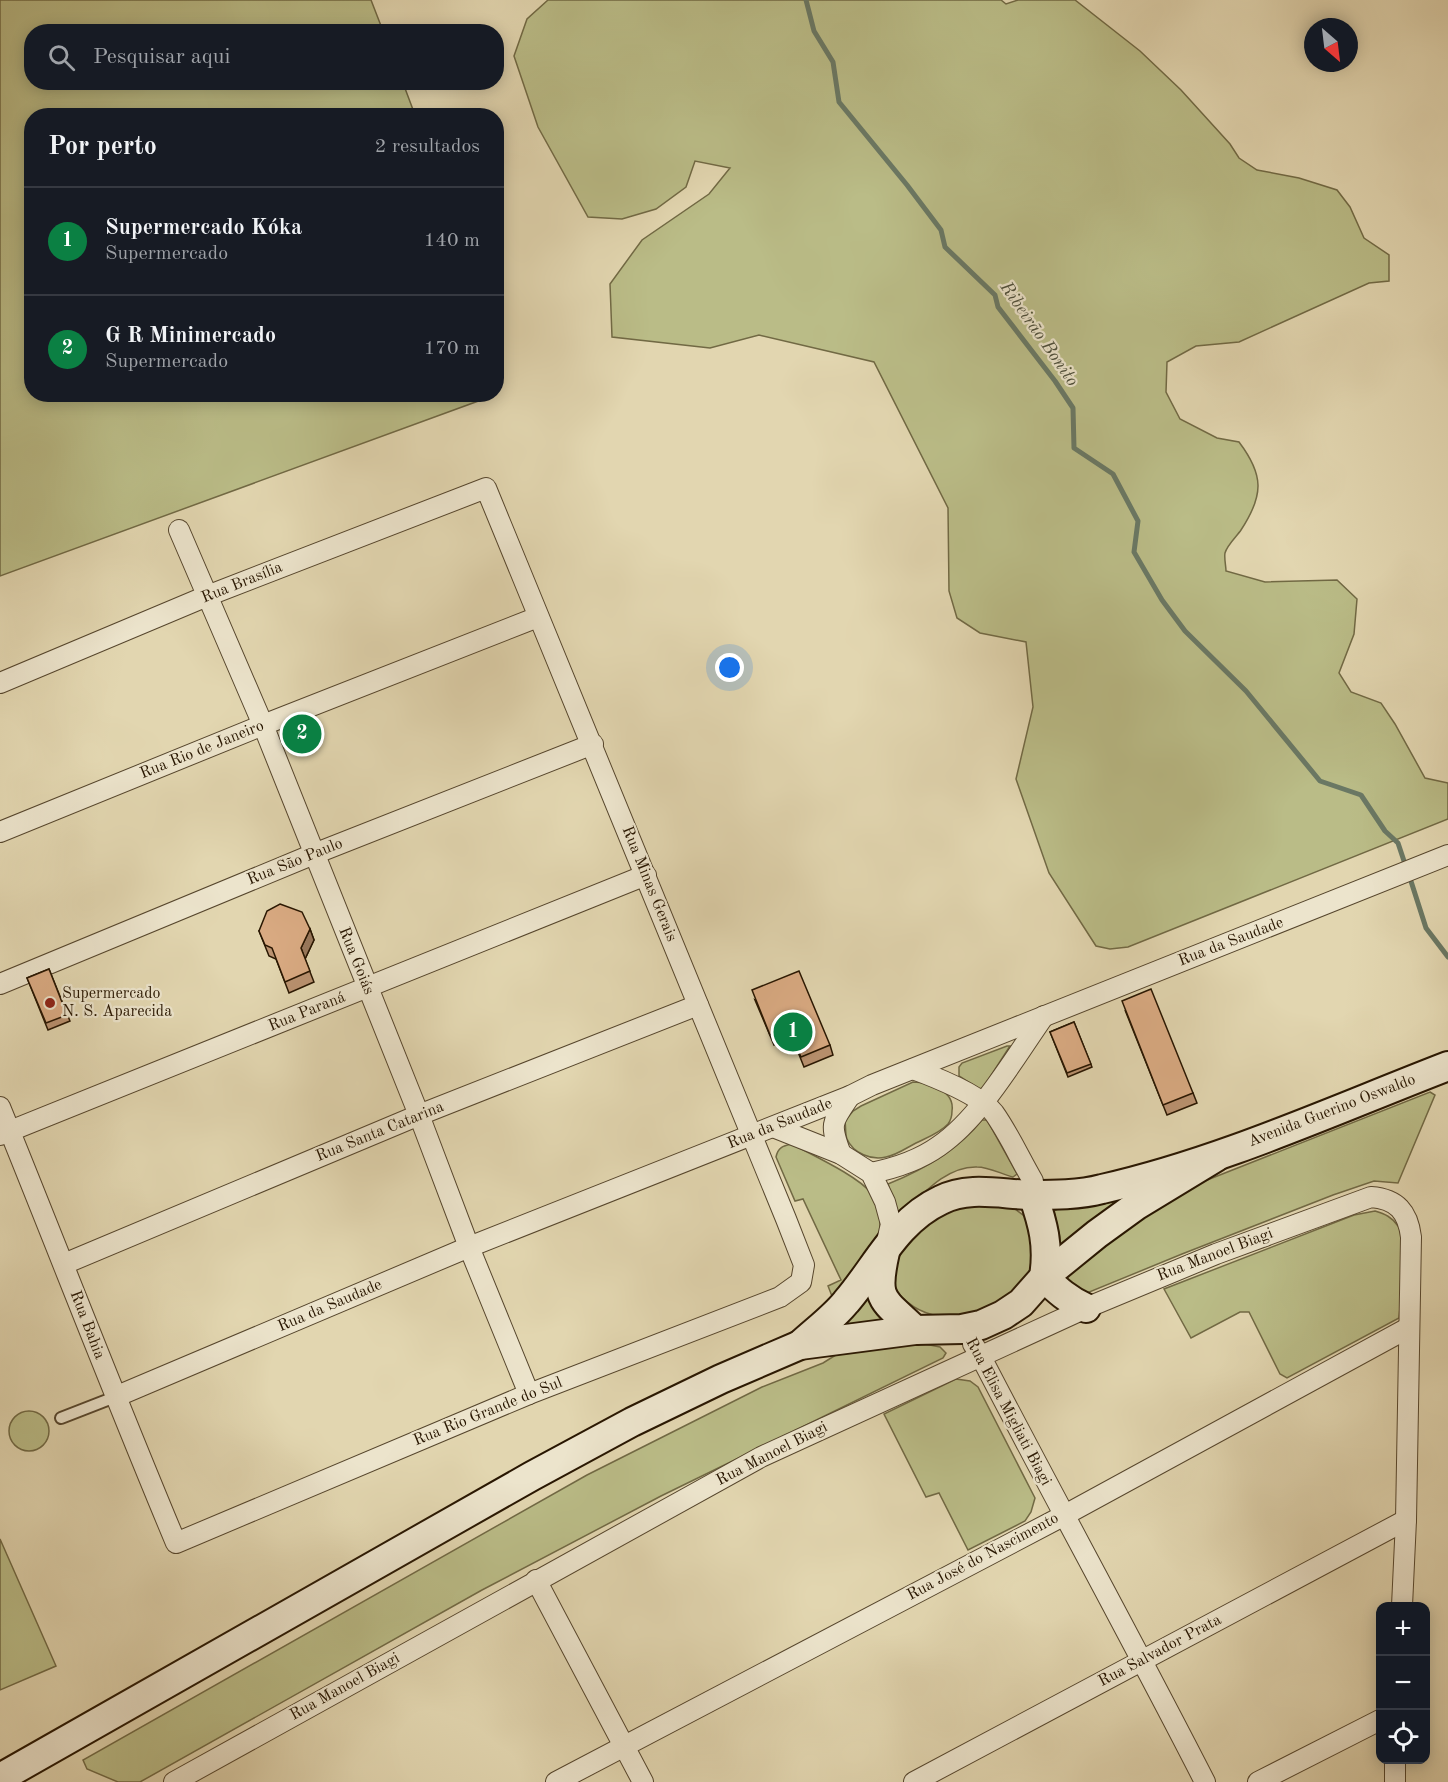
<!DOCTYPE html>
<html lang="pt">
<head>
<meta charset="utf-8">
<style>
  body { margin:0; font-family:"Old Standard TT",serif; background:#20242c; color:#f1f3f6 }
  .controls { position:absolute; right:18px; bottom:18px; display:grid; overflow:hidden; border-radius:12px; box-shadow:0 3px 15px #0003 }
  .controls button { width:54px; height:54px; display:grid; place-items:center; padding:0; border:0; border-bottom:2px solid #363941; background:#171b24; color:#f1f3f6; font:30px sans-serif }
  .compass { position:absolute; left:1304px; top:18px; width:54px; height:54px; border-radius:50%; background:#171b24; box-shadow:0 3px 15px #0003; rotate:152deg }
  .you { position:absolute; left:730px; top:668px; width:21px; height:21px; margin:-15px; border:4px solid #fff; border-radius:50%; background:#1a73e8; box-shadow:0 0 0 9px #1a73e833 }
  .badge { display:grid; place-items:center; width:39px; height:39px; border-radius:50%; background:#0b8043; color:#fff; font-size:20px; font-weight:700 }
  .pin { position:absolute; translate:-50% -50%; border:3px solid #fff; box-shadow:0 2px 6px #0006 }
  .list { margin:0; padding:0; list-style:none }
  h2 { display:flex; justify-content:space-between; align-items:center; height:78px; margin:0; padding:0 24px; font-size:26px }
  h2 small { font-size:20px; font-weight:400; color:#9ea1a6 }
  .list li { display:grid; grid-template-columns:39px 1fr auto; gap:18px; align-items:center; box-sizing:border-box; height:108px; padding:0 24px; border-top:2px solid #363941 }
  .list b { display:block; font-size:22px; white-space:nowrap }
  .list p { margin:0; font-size:20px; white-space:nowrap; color:#9ea1a6 }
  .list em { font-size:20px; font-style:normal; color:#9ea1a6 }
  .icon { flex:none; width:33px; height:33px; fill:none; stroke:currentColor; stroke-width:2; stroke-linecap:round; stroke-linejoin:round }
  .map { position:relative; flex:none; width:1448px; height:1782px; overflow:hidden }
  .search { position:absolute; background:#171b24; box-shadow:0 3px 15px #0003; left:24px; top:24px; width:480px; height:66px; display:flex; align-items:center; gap:15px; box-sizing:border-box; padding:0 21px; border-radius:24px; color:#9ea1a6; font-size:22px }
  .panel { position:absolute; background:#171b24; box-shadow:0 3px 15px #0003; left:24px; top:108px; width:480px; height:294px; border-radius:24px }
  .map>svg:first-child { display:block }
</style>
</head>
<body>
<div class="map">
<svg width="1448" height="1782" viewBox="0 0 1448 1782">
  <rect width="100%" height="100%" fill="#e2d6b0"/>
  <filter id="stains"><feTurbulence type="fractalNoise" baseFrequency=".00333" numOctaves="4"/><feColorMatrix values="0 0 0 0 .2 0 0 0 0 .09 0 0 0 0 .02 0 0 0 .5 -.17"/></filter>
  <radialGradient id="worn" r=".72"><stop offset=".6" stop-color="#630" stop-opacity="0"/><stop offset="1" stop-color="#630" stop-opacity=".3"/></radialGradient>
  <g fill="#babc87" stroke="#716944" stroke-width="1.5">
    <path d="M 0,0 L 371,0 L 383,31 L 32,32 L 32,82 L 403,83 L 415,115 L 32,116 L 32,394 L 493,395 L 492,396 L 0,576 Z"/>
    <path d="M 548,0 L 1001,0 L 1006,4 L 1018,0 L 1075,0 L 1140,51 L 1181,90 L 1230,144 L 1239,158 L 1257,170 L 1299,178 L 1337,190 L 1350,207 L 1364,238 L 1389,255 L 1389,281 L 1369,283 L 1239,342 L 1196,346 L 1167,362 L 1166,392 L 1180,419 L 1217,438 L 1239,442 C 1264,475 1264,495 1241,530 C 1237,536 1227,545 1225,553 C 1224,558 1226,566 1226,571 L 1265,582 L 1337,580 L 1357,599 L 1354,634 L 1339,673 L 1351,692 L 1381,703 L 1395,724 L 1425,778 L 1448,783 L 1448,819 L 1128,947 L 1110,949 L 1096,946 L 1049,873 L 1016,779 L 1033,707 L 1026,642 L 980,633 L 957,618 L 949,591 L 948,508 L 874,362 L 759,335 L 710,348 L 612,337 L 610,284 L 642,240 L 709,194 L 730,168 L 695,161 L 686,187 L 656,209 L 622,219 L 588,217 L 538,127 L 514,56 L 527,19 Z"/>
    <path d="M 1007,1046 L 1010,1046 L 983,1088 L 979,1089 L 959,1076 L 959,1067 L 962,1063 Z"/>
    <path d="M 913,1082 C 930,1082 955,1091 952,1111 C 952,1116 951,1120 948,1124 C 940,1133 926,1138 916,1143 C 906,1148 897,1155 886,1157 C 872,1161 853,1153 847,1139 C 845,1134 846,1127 845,1121 L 853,1111 L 861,1106 Z"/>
    <path d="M 1430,1092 L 1435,1095 L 1398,1183 L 1374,1181 L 1333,1195 L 1182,1254 L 1087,1293 L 1062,1279 L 1148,1208 L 1192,1186 Z"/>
    <path d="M 982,1120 L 987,1120 L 1017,1174 L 1013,1177 C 1001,1174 989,1167 977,1167 C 944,1166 920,1198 898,1218 L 888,1184 C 923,1170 958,1150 982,1120 Z"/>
    <path d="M 792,1144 C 812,1155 858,1176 871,1193 C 881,1208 883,1230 875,1246 C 864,1266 848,1285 835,1304 L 828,1286 L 841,1280 L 803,1199 L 795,1201 L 776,1157 C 778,1147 783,1146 792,1144 Z"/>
    <path d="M 1129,1198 L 1060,1248 L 1060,1237 L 1054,1211 L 1063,1206 Z"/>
    <path d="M 966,1204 L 1011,1206 L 1031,1221 C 1033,1230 1039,1243 1038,1252 C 1036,1265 1027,1276 1020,1284 C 1013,1292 1005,1301 996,1306 C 960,1325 916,1321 893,1286 C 895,1275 896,1264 899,1253 C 906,1232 947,1212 966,1204 Z"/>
    <path d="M 1375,1211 C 1385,1214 1392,1217 1398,1226 C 1407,1238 1401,1301 1399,1318 L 1287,1378 L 1280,1374 L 1249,1312 L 1240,1312 L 1191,1338 L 1164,1289 L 1354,1215 Z"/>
    <path d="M 865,1291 L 888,1322 L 839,1330 Z"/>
    <path d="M 899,1339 L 940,1347 L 946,1353 L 943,1358 L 661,1496 L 482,1590 L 140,1782 L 118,1782 L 87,1769 L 83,1760 L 587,1475 L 762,1387 L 823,1363 L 847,1348 Z"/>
    <path d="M 956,1379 L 970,1381 L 978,1387 L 1035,1498 L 1031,1512 L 1025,1521 L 968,1550 L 939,1493 L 926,1497 L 884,1414 Z"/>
    <circle cx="29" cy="1431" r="20"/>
    <path d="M 0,1539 L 56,1666 L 0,1690 Z"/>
  </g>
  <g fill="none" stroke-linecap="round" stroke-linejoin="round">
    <g stroke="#6a7864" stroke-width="5">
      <path d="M 806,0 L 814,31 L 833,62 L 839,102 L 907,185 L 941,230 L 945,247 L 995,295 L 998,307 L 1055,381 L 1073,408 L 1074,448 L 1113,474 L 1138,521 L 1134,552 L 1162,600 L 1185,631 L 1246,691 L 1320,781 L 1361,795 L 1385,831 L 1398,843 L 1406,867"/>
      <path d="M 1409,875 L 1426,928 L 1448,957"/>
    </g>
    <defs>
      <path id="service" d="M 61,1418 L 115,1397"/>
      <g id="minor">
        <path d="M 179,530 L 263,725 L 419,1115 L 469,1247 L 529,1394"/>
        <path d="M 0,683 L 207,596 L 486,488 L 786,1219 L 804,1265 L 801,1282 L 780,1297 L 529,1394 L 176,1543 C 115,1398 59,1252 0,1107"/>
        <path d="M 0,832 L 263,725 L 538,617"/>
        <path d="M 0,984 L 314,854 L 593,744"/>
        <path d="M 913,1069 C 935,1077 980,1095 994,1113 C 1009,1134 1020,1159 1033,1181 L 1033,1195"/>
        <path d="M 773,1127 L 841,1154 L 871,1173 L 885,1202 L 891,1224 L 886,1246"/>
        <path d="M 0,1135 L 646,875"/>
        <path d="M 841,1154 C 829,1123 832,1122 850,1096"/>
        <path d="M 871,1173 C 896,1168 918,1161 939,1146 C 980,1118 1015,1057 1044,1016"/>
        <path d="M 64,1264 L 419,1115 L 698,1005"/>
        <path d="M 973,1344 L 980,1355 C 1054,1498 1132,1639 1205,1782"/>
        <path d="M 115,1397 L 469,1247 L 850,1096 L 872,1085 L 1448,855"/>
        <path d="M 536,1580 L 643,1782"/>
        <path d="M 174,1782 L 761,1457 L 1086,1308 L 1216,1254 L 1371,1197 C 1397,1199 1408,1212 1411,1237 L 1406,1520 L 1402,1606"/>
        <path d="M 556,1782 L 1063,1516 L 1408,1328"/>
        <path d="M 914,1782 L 1406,1520"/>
        <path d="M 1258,1782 L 1380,1720"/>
        <path d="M 1395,1782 L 1395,1760"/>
      </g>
      <g id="secondary">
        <path d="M 1033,1195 C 1043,1224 1049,1245 1044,1277"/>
        <path d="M 885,1252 C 874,1301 882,1298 915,1330"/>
        <path d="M 1044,1277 C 1057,1290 1068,1300 1086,1308"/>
        <path d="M 800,1345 C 815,1331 833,1318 846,1302 C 877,1266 896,1221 941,1200 C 968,1186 1000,1194 1030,1195 C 1053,1195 1080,1195 1102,1189 C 1221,1162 1334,1110 1448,1066"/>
        <path d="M 0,1778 L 532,1476 L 632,1422 L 721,1379 L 800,1345 L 915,1330 L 962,1329 L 981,1325 L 1003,1315 L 1021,1303 L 1044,1277 L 1097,1234 L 1137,1205 L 1216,1157"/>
      </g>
    </defs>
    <use href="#service" stroke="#56462d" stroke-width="14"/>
    <use href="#minor" stroke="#56462d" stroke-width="22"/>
    <use href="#secondary" stroke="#281601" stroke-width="32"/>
    <use href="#service" stroke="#ece4cc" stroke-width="10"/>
    <use href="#minor" stroke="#ece4cc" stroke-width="20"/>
    <use href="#secondary" stroke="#ece4cc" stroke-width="28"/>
  </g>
  <g fill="#bb9371" stroke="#281601" stroke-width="1.5">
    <path d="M 310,929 L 314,940 L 305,959 L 314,982 L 289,993 L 276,959 L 269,956 L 259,931 Z"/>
    <path d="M 49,969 L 70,1021 L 48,1030 L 27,978 Z"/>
    <path d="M 755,1000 L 830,1045 L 833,1055 L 804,1067 L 792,1037 L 774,1045 Z"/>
    <path d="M 1125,1010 L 1193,1093 L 1197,1103 L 1167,1115 Z"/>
    <path d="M 1074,1022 L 1092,1067 L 1068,1077 L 1050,1032 Z"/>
  </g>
  <path fill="#99785c" stroke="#281601" stroke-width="1.5" d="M 310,929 L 314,940 L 305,959 L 301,948 Z"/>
  <g fill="#daab83" stroke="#281601" stroke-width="1.5">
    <path d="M 280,904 L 302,912 L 310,929 L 301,948 L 310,971 L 285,982 L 272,948 L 265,945 L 259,931 L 267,911 Z"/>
    <path d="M 49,969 L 67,1015 L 46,1023 L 27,978 Z"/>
    <path d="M 799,971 L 830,1045 L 801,1057 L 788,1027 L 770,1035 L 752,990 Z"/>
    <path d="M 1151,989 L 1193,1093 L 1163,1105 L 1122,1001 Z"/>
    <path d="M 1074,1022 L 1091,1064 L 1067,1073 L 1050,1032 Z"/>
  </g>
  <circle fill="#8f2418" stroke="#ece4cc" stroke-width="2" cx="50" cy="1003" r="6"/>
  <g text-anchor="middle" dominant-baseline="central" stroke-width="4.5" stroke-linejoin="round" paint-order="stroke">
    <g font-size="16" fill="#281601" stroke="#ece4cc">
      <text transform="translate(242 583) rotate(-22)">Rua Brasília</text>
      <text transform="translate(202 750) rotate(-22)">Rua Rio de Janeiro</text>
      <text transform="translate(295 862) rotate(-22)">Rua São Paulo</text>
      <text transform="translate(649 884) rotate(68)">Rua Minas Gerais</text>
      <text transform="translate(1231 942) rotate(-21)">Rua da Saudade</text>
      <text transform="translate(356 961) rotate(68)">Rua Goiás</text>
      <text transform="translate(307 1012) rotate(-22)">Rua Paraná</text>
      <text transform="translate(1332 1111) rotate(-21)">Avenida Guerino Oswaldo</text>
      <text transform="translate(780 1124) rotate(-22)">Rua da Saudade</text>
      <text transform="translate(380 1132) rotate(-22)">Rua Santa Catarina</text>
      <text transform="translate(1215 1255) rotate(-21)">Rua Manoel Biagi</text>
      <text transform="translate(330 1306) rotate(-23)">Rua da Saudade</text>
      <text transform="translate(87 1325) rotate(69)">Rua Bahia</text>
      <text transform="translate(488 1412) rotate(-22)">Rua Rio Grande do Sul</text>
      <text transform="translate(1008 1412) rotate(62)">Rua Elisa Migliati Biagi</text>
      <text transform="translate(772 1454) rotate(-27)">Rua Manoel Biagi</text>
      <text transform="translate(983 1557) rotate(-28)">Rua José do Nascimento</text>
      <text transform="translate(1160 1651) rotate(-28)">Rua Salvador Prata</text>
      <text transform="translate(345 1687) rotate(-29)">Rua Manoel Biagi</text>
    </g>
    <g font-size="16" fill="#281601" stroke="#ece4cc" text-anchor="start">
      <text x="62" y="994">Supermercado<tspan x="62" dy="18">N. S. Aparecida</tspan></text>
    </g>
    <g font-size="18" font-style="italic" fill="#4e4f3b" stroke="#ece4cc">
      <text transform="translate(1039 334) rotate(55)">Ribeirão Bonito</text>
    </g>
  </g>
  <rect width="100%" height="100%" filter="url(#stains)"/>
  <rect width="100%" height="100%" fill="url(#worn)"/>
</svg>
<div class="controls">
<button>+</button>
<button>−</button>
<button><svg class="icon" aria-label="locate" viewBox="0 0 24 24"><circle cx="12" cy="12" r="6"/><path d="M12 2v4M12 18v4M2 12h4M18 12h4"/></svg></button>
</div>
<svg class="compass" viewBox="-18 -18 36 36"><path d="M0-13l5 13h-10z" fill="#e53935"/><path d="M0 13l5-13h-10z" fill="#9ea1a6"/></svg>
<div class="you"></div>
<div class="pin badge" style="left:793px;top:1032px">1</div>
<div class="pin badge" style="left:302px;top:734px">2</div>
<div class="search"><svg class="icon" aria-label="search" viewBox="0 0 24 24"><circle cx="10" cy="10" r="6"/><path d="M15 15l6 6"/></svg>Pesquisar aqui</div>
<section class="panel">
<h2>Por perto<small>2 resultados</small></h2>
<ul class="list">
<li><span class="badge">1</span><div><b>Supermercado Kóka</b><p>Supermercado</p></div><em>140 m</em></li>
<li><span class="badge">2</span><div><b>G R Minimercado</b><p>Supermercado</p></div><em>170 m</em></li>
</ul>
</section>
</div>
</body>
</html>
